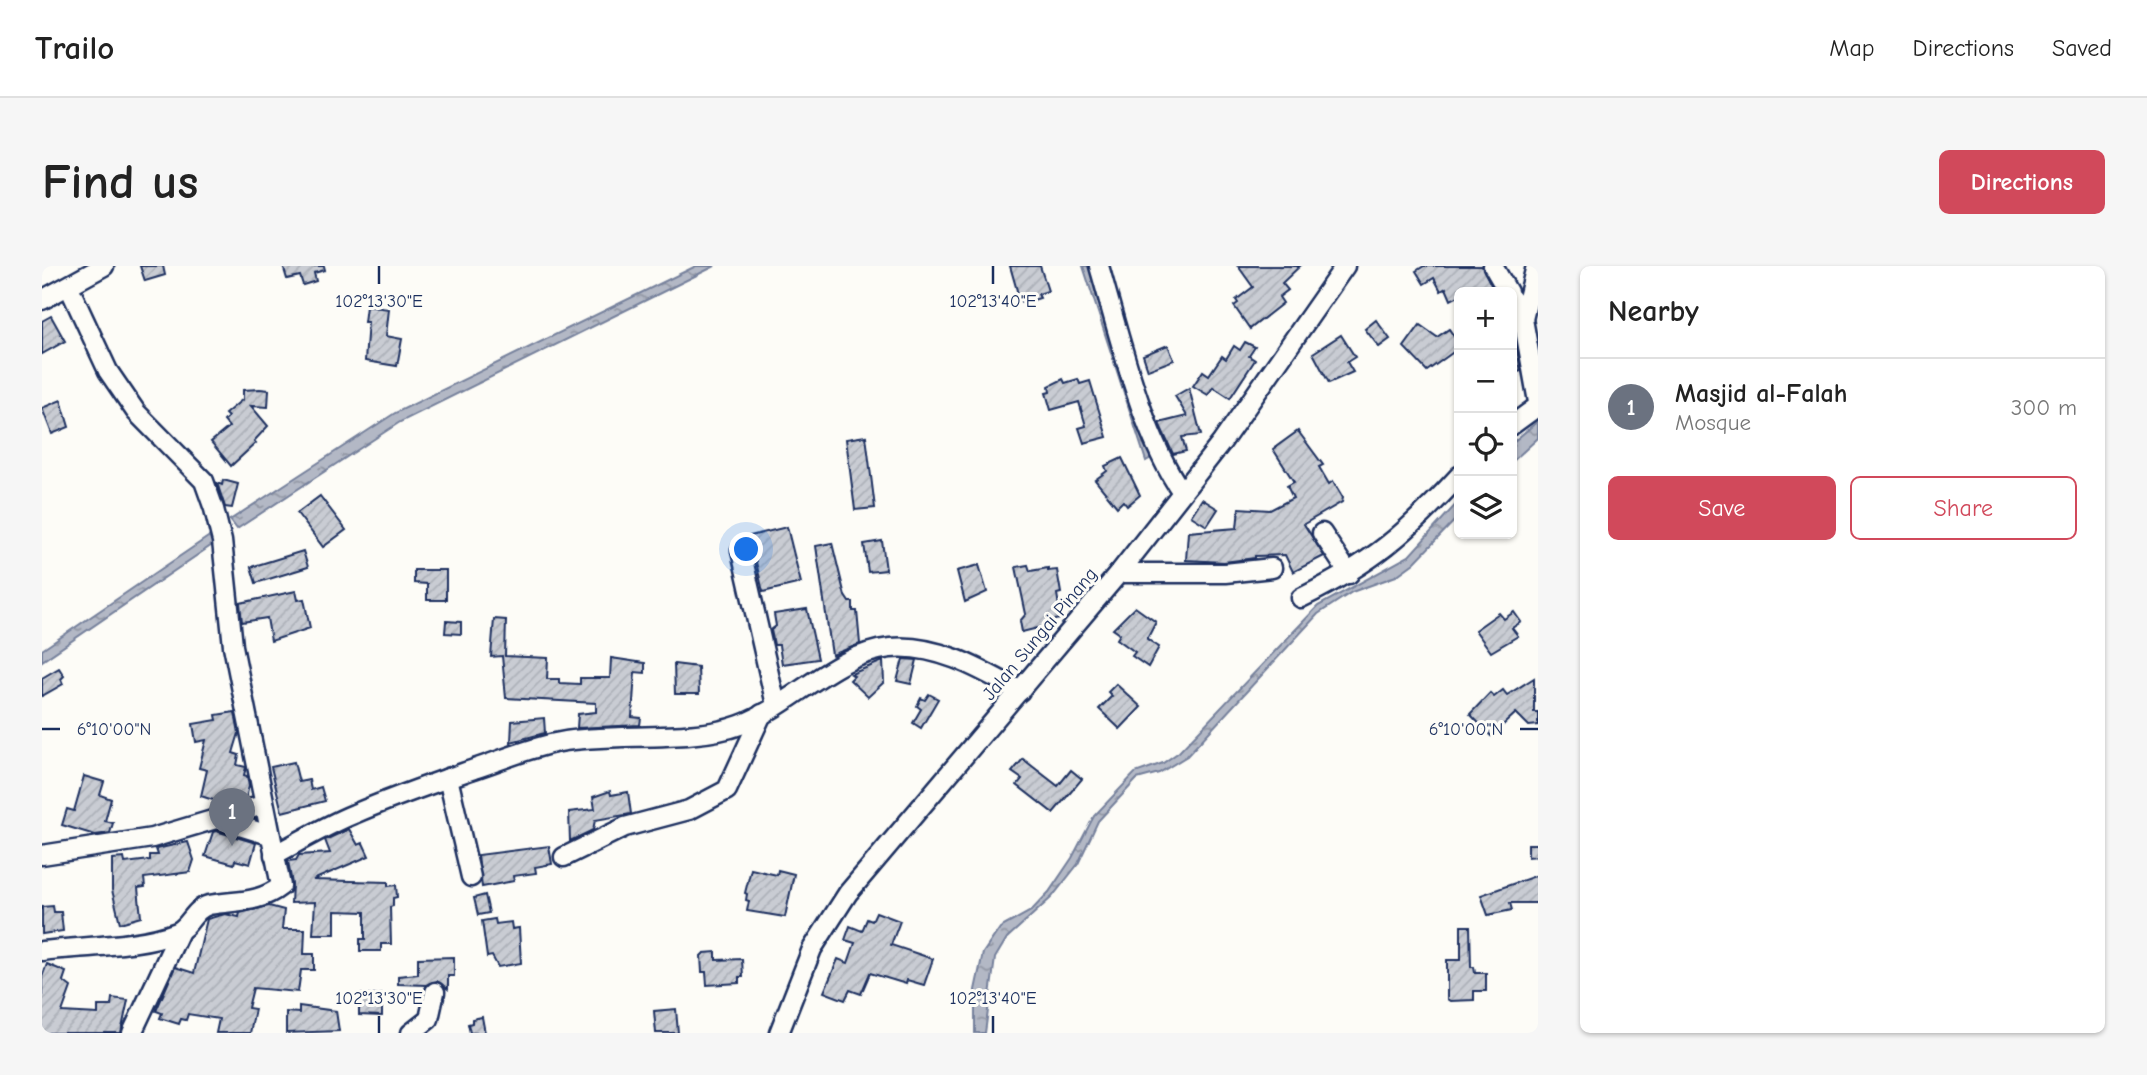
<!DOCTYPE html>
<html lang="en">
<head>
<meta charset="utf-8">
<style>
  body { margin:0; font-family:"Comic Neue",sans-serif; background:#f6f6f6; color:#222 }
  .controls { position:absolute; right:21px; top:21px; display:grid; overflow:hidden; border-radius:10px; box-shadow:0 2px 5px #0004 }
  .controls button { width:63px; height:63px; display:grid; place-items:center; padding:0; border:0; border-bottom:2px solid #e0e0e0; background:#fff; color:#222; font:35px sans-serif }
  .you { position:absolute; left:705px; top:284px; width:24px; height:24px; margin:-18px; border:5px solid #fff; border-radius:50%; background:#1a73e8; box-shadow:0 0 0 10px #1a73e833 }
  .badge { display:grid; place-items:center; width:46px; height:46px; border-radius:50%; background:#d1495b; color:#fff; font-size:23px; font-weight:700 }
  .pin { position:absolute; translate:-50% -58px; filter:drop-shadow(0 2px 4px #0008) }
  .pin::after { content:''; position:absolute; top:37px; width:24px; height:21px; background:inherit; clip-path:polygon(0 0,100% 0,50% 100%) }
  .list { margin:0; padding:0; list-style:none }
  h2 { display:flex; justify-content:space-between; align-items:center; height:91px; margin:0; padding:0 28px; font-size:30px }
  h2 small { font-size:23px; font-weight:400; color:#767676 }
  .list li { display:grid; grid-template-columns:46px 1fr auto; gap:21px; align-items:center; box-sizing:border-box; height:98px; padding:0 28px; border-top:2px solid #e0e0e0 }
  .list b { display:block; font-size:26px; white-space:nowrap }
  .list p { margin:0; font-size:23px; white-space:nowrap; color:#767676 }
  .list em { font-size:23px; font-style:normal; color:#767676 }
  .actions { display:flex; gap:14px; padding:21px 28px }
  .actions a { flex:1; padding:16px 0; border:2px solid #d1495b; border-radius:10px; text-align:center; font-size:24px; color:#d1495b }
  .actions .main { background:#d1495b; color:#fff }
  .icon { flex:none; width:38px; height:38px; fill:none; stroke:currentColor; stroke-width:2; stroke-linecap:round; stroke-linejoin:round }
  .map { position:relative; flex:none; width:1496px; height:767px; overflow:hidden; border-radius:10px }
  header { display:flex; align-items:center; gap:42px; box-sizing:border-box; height:98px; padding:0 35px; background:#fff; border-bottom:2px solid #e0e0e0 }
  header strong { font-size:33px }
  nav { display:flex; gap:38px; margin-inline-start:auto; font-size:24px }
  .intro { display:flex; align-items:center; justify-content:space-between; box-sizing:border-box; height:168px; padding:0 42px }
  h1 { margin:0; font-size:49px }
  .button { padding:18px 32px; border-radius:10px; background:#d1495b; color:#fff; font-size:24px; font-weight:700 }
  main { display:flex; gap:42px; padding:0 42px }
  aside { flex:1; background:#fff; border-radius:10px; box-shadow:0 2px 5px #0004 }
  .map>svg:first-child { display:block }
</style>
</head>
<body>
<header>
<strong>Trailo</strong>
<nav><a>Map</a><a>Directions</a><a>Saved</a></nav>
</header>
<div class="intro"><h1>Find us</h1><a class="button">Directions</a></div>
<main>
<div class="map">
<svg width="1496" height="767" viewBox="0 0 1496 767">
  <defs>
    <pattern id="water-ripples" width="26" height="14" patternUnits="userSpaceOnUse" patternTransform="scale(1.75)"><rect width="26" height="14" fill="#b3b8c5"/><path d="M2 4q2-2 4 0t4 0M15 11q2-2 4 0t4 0" fill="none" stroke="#9196a3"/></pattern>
    <pattern id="building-hatch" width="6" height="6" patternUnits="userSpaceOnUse" patternTransform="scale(1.75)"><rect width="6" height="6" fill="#c9ccd3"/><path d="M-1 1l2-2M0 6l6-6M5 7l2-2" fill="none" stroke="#acb0b8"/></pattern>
  </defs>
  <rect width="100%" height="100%" fill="#fdfcf7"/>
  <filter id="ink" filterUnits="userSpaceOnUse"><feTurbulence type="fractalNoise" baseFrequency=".0143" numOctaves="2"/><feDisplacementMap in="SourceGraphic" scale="14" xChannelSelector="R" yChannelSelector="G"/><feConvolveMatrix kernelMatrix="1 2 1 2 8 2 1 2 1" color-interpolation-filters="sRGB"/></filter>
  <g filter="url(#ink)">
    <g fill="url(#water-ripples)" stroke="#76819c" stroke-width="2">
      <path d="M 654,0 L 673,0 L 358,156 L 195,263 L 188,254 L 353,147 Z"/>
      <path d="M 1041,0 L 1050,0 L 1112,190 L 1104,195 Z"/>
      <path d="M 1496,155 L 1496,172 L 1470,196 L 1470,177 Z"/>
      <path d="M 1417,235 L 1417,250 L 1372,297 L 1354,310 L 1310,326 L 1276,348 L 1145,490 L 1117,507 L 1095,513 L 1056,555 L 1036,598 L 1010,631 L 965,672 L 953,692 L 943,767 L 933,767 L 933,724 L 941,687 L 958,662 L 989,645 L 1007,626 L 1030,592 L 1052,550 L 1093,507 L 1121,497 L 1137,486 L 1276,340 L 1367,290 Z"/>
      <path d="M 172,267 L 173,277 L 0,395 L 0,384 Z"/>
    </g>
    <g fill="url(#building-hatch)" stroke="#1b2f5e" stroke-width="2">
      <path d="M 98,0 L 121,0 L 123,9 L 103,15 Z"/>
      <path d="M 241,0 L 282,0 L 283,4 L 272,7 L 274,15 L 261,19 L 258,10 L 245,13 Z"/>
      <path d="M 968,0 L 998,0 L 1006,25 L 996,28 L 998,32 L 982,37 L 978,35 Z"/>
      <path d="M 1196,0 L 1258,0 L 1240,17 L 1246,24 L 1237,31 L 1241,37 L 1208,63 L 1192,40 L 1196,37 L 1194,34 L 1211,21 Z"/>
      <path d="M 1382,0 L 1440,0 L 1451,23 L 1417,26 L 1417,30 L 1409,34 L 1404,22 L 1399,25 L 1392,12 L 1382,18 L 1374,5 Z"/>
      <path d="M 324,40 L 347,43 L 344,70 L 360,73 L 355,100 L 323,95 L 326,56 L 322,56 Z"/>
      <path d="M 9,50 L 23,75 L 0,88 L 0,55 Z"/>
      <path d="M 1334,54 L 1348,73 L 1337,81 L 1323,63 Z"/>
      <path d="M 1470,56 L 1479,105 L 1476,106 L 1470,84 Z"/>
      <path d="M 1378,59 L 1395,71 L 1407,63 L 1417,78 L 1417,82 L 1385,105 L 1362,81 Z"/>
      <path d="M 1299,69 L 1313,91 L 1305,96 L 1311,106 L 1287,117 L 1271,87 Z"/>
      <path d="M 1203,76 L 1213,81 L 1207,90 L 1213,94 L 1188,132 L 1171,121 L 1166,129 L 1151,120 L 1161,105 L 1167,109 L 1180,90 L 1184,93 L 1192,80 L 1198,84 Z"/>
      <path d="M 1126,79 L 1132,94 L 1106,104 L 1101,89 Z"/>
      <path d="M 1021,113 L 1023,117 L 1036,113 L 1038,118 L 1048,115 L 1065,171 L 1042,177 L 1037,162 L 1044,160 L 1037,136 L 1009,144 L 1004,127 L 1008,126 L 1007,120 Z"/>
      <path d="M 1147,122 L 1159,169 L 1140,171 L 1144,185 L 1131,188 L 1117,157 L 1145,150 L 1133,130 Z"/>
      <path d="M 218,123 L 227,124 L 226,141 L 209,140 L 226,160 L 212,175 L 214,177 L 189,200 L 169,176 L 187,161 L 182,155 L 186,151 L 183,148 L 201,133 L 201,124 Z"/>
      <path d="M 19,134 L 27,161 L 10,168 L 0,142 Z"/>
      <path d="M 1256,165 L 1281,199 L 1277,201 L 1287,218 L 1291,215 L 1301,232 L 1300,236 L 1262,258 L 1282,290 L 1251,306 L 1243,289 L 1213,290 L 1213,292 L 1182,296 L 1144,294 L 1146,266 L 1195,262 L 1197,242 L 1228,244 L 1251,232 L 1245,220 L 1252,216 L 1231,183 Z"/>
      <path d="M 824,170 L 833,242 L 813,244 L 804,173 Z"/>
      <path d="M 1080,192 L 1098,229 L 1085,240 L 1081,235 L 1075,241 L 1053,214 L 1065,205 L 1063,200 Z"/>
      <path d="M 181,214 L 196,218 L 190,242 L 183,241 L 175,217 L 180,219 Z"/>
      <path d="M 278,230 L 304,264 L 281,281 L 255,247 Z"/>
      <path d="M 1160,233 L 1176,243 L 1165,260 L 1149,250 Z"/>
      <path d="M 745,261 L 759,317 L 721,326 L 708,270 Z"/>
      <path d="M 840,275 L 844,304 L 826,306 L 822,278 Z"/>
      <path d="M 790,277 L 803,330 L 807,336 L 811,336 L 811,345 L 815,345 L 818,378 L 790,389 L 774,280 Z"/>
      <path d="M 261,285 L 266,301 L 214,317 L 209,301 Z"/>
      <path d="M 937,299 L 945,326 L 923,336 L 915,305 Z"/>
      <path d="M 986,299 L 988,305 L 1006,302 L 1006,305 L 1015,304 L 1019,327 L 1015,328 L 1019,353 L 1012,354 L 1012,358 L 980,366 L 978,355 L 984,348 L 974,301 Z"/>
      <path d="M 372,304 L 404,304 L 404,334 L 385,334 L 385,318 L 372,317 Z"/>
      <path d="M 254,325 L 256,334 L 262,333 L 268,362 L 229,375 L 225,352 L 200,356 L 198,337 Z"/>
      <path d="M 1093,341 L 1114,356 L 1105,373 L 1117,381 L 1106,401 L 1090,390 L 1093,386 L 1075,373 L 1078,368 L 1071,363 Z"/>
      <path d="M 765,343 L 776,393 L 740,398 L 737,379 L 732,379 L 729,364 L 734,360 L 732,348 Z"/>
      <path d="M 1472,346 L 1479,356 L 1470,362 L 1476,370 L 1449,386 L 1433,364 L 1457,347 L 1462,353 Z"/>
      <path d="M 452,353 L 464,354 L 463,390 L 506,392 L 505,413 L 517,413 L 517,417 L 538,418 L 538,412 L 568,412 L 569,392 L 603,397 L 603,407 L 593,406 L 590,451 L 599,452 L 598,459 L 535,462 L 536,448 L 554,446 L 554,437 L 464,432 L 460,390 L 449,391 Z"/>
      <path d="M 404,355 L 419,356 L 419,368 L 403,367 Z"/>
      <path d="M 861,393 L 875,394 L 869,418 L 855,415 Z"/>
      <path d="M 841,395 L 842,416 L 826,431 L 808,414 L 812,410 L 809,408 Z"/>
      <path d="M 632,398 L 656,401 L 657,428 L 633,428 Z"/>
      <path d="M 17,402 L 22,410 L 19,413 L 21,418 L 0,430 L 0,412 Z"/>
      <path d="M 1492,412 L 1492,446 L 1496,446 L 1496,459 L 1487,460 L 1474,447 L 1449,470 L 1428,448 L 1448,427 L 1452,431 L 1461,424 L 1465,429 Z"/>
      <path d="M 1074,418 L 1099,441 L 1078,463 L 1057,443 L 1070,430 L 1066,426 Z"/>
      <path d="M 887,428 L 896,433 L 879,462 L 871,457 L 879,443 L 875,440 L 879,432 L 883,434 Z"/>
      <path d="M 193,446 L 197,467 L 191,487 L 197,489 L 195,499 L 204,501 L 202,509 L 205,510 L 207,520 L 204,532 L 183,538 L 159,530 L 165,504 L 157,502 L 164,474 L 154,476 L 151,458 L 175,454 L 174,449 Z"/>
      <path d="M 502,452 L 503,467 L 469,476 L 470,455 Z"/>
      <path d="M 981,493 L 1016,520 L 1029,504 L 1040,513 L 1011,547 L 975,519 L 980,513 L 970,506 Z"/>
      <path d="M 252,496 L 257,516 L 267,514 L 269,524 L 279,521 L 283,535 L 240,546 L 229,501 Z"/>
      <path d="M 42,510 L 62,516 L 58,529 L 69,533 L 63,555 L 71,557 L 68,567 L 53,569 L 20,559 L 25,543 L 32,545 Z"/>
      <path d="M 568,525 L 569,529 L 586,526 L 589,548 L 553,554 L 551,564 L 528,575 L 527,546 L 553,543 L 551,531 Z"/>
      <path d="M 307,563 L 316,579 L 321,577 L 327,590 L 271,614 L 346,616 L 346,620 L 354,619 L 355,631 L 351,632 L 351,640 L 348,641 L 349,678 L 339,678 L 339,685 L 318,685 L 318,673 L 323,673 L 323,646 L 293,645 L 293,668 L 271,668 L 273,636 L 249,637 L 250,618 L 246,595 L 254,594 L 257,589 L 288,587 L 283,574 Z"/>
      <path d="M 174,565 L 214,577 L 208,598 L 193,594 L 192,598 L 163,590 L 171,566 Z"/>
      <path d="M 146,576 L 152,594 L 148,606 L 102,612 L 103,621 L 96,622 L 99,651 L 78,657 L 70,624 L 70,593 L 82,592 L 83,597 L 108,594 L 108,589 L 116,589 L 114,583 Z"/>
      <path d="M 1486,578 L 1496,578 L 1496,590 L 1486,591 Z"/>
      <path d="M 507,580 L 510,598 L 493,601 L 494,607 L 471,610 L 472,615 L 440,621 L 436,589 Z"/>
      <path d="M 709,603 L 735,609 L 736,604 L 752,608 L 743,651 L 705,645 L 707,635 L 704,634 L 705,628 L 703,627 Z"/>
      <path d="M 1496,609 L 1496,637 L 1468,637 L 1470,644 L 1446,649 L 1439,629 Z"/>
      <path d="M 443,629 L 447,647 L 436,649 L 432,632 Z"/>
      <path d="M 11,640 L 12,646 L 19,646 L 21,665 L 0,668 L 0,641 Z"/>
      <path d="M 227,640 L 242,644 L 240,663 L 263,663 L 262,688 L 272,688 L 272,704 L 259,704 L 256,726 L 211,722 L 206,742 L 213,743 L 208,767 L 174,767 L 177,753 L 146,748 L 144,754 L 139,753 L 137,758 L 118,752 L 120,747 L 114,745 L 133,701 L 152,707 L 165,653 L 183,648 L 197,651 L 198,647 Z"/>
      <path d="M 834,646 L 858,655 L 849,679 L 891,693 L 882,719 L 865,714 L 864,718 L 828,707 L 819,728 L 808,724 L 803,734 L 782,726 L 796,693 L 806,697 L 813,677 L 803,674 L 808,660 L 820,665 L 825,653 L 830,655 Z"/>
      <path d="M 453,653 L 454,658 L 469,656 L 470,663 L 477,662 L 479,697 L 456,701 L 450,690 L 445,691 L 440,655 Z"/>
      <path d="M 1419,660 L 1428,660 L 1429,701 L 1432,701 L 1433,707 L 1444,707 L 1444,725 L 1432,725 L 1432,734 L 1408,735 L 1405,733 L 1405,694 L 1419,694 Z"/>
      <path d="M 674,686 L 674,694 L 700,693 L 701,711 L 697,711 L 697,717 L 665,719 L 664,706 L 660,706 L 659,690 L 662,687 Z"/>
      <path d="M 412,691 L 412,710 L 406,710 L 406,723 L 395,715 L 384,719 L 356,718 L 356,710 L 376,708 L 376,692 Z"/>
      <path d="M 5,698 L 24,706 L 21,715 L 29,721 L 20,746 L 56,748 L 56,740 L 69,740 L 70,732 L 86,734 L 79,767 L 0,767 L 0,711 Z"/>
      <path d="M 317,728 L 340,728 L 340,750 L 317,749 Z"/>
      <path d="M 257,740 L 294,745 L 297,765 L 244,767 L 244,746 L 257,747 Z"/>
      <path d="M 634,743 L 636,767 L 614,767 L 612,745 Z"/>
      <path d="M 440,751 L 443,767 L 428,767 L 426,758 L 430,757 L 430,753 Z"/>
    </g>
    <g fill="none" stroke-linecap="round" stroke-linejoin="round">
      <defs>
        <g id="minor">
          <path d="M 1057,0 C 1077,68 1100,170 1140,226"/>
          <path d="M 1451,0 L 1466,26"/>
          <path d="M 1470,33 L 1481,53 L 1496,136"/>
          <path d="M 0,34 L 62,0"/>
          <path d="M 1481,53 L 1494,0"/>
          <path d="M 1470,159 L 1496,140"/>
          <path d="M 1280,267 L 1307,308"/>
          <path d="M 699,285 L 734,439"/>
          <path d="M 1077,307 L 1183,307 L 1230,302"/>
          <path d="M 1259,332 C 1330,297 1364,268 1417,210"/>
          <path d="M 406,512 L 429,611"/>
          <path d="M 175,553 L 227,569"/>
          <path d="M 0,589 L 110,572 L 221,539"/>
          <path d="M 232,589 C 258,575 285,559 312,548 C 351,531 392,517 432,503 C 460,494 489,481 518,476 C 571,466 650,477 698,459 C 749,440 792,388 848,382 C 894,377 940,404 978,425"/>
          <path d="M 522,591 L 583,561 L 647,544 L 685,524 L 720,448"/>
          <path d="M 0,685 C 41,680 97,681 135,666 C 148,661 151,643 167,639 C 194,634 216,638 239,620 L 191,380 L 180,275 L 172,243 L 162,215 L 94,146 L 66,105 L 27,21"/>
          <path d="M 90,767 L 138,665"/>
          <path d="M 369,767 L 387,753 L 393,726"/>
          <path d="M 737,767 L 770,683 L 806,627 L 1077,307 L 1180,176 L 1303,0"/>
        </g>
      </defs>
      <use href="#minor" stroke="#1b2f5e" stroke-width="23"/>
      <use href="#minor" stroke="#fdfcf7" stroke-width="18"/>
    </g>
  </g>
  <path fill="none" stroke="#1b2f5e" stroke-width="2.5" d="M 337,0 L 337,18M 951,0 L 951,18M 0,463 L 18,463M 1478,463 L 1496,463M 337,750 L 337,767M 951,750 L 951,767"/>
  <g text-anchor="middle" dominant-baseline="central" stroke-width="6" stroke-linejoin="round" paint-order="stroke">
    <g font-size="19" fill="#1b2f5e" stroke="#fdfcf7">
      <text transform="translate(998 368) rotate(-50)">Jalan Sungai Pinang</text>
    </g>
  </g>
  <g font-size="18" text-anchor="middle" fill="#1b2f5e" stroke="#fdfcf7" stroke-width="6" stroke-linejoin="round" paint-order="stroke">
    <text x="337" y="41">102°13'30"E</text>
    <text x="951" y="41">102°13'40"E</text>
    <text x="72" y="469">6°10'00"N</text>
    <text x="1424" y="469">6°10'00"N</text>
    <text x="337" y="738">102°13'30"E</text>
    <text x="951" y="738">102°13'40"E</text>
  </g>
</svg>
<div class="controls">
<button>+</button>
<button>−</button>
<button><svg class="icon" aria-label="locate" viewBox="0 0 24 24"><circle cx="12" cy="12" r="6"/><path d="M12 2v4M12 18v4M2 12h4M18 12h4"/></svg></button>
<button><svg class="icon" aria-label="layers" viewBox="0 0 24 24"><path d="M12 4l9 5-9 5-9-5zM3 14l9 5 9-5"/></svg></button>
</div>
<div class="you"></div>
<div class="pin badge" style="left:190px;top:580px;background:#6b7280">1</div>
</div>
<aside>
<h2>Nearby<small></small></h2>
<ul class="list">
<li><span class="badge" style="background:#6b7280">1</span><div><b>Masjid al-Falah</b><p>Mosque</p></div><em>300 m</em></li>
</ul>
<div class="actions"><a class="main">Save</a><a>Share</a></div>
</aside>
</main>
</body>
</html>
